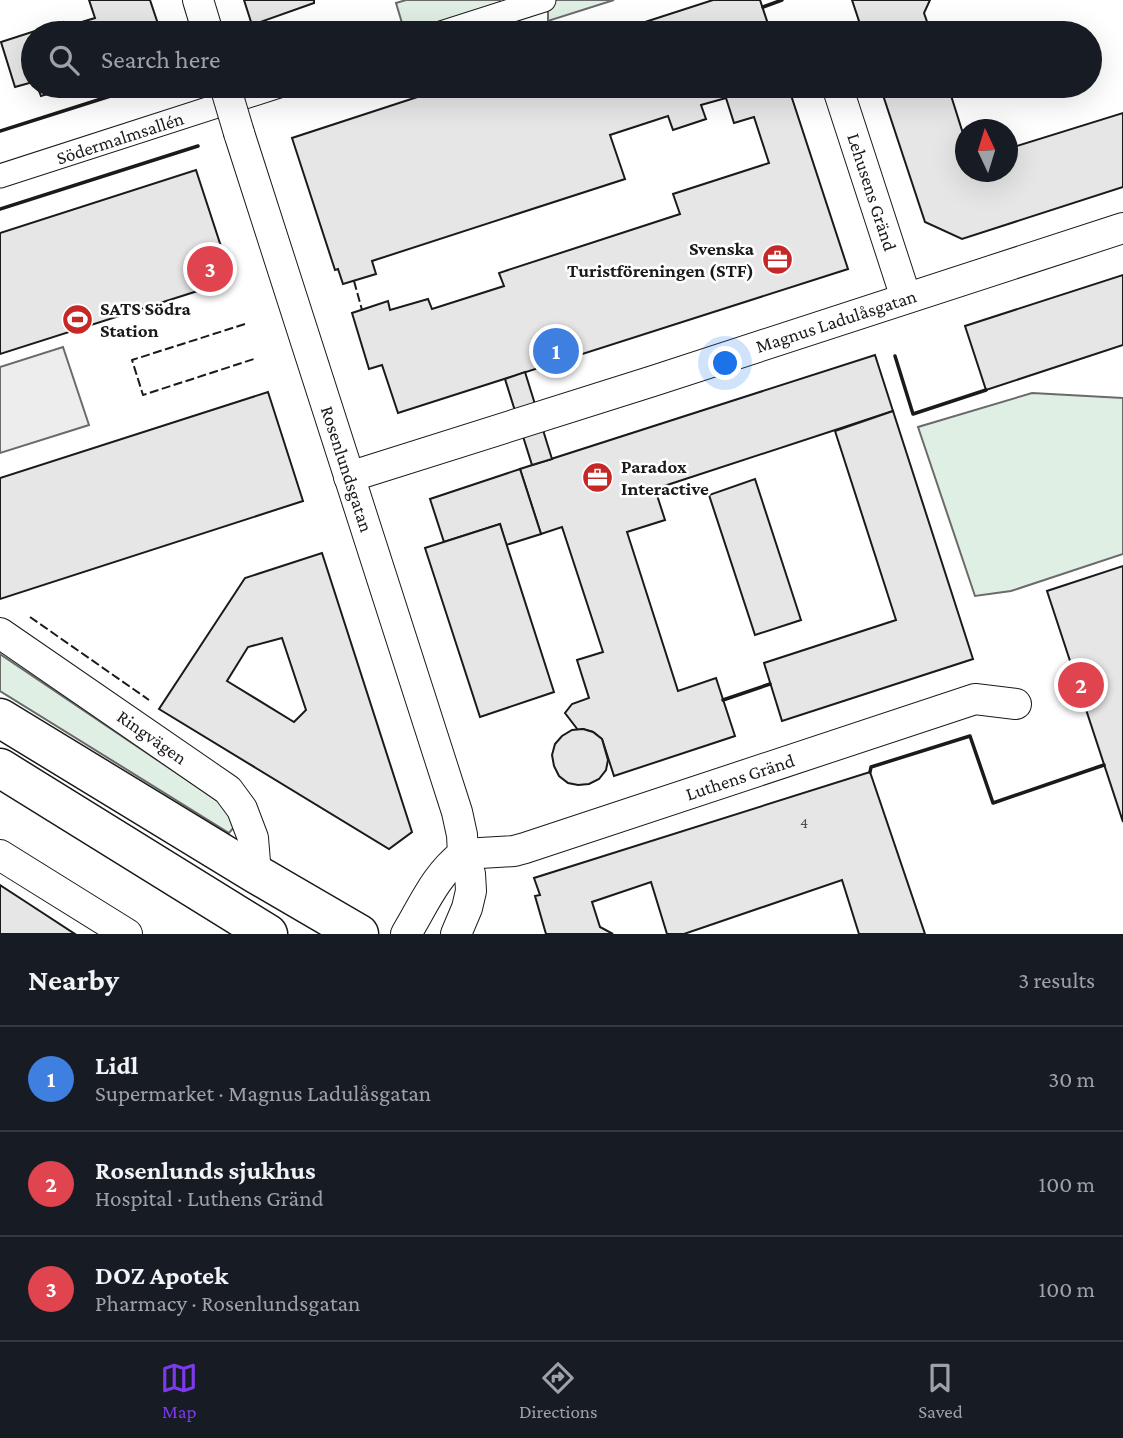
<!DOCTYPE html>
<html lang="en">
<head>
<meta charset="utf-8">
<style>
  body { margin:0; font-family:"Crimson Pro",serif; background:#242831; color:#f1f3f6 }
  .compass { position:absolute; left:955px; top:119px; width:63px; height:63px; border-radius:50%; background:#171b24; box-shadow:0 7px 28px #0002; rotate:356deg }
  .you { position:absolute; left:726px; top:364px; width:24px; height:24px; margin:-18px; border:5px solid #fff; border-radius:50%; background:#1a73e8; box-shadow:0 0 0 10px #1a73e833 }
  .badge { display:grid; place-items:center; width:46px; height:46px; border-radius:50%; background:#7c3aed; color:#fff; font-size:23px; font-weight:700 }
  .pin { position:absolute; translate:-50% -50%; border:4px solid #fff; box-shadow:0 2px 7px #0006 }
  .list { margin:0; padding:0; list-style:none }
  h2 { display:flex; justify-content:space-between; align-items:center; height:91px; margin:0; padding:0 28px; font-size:30px }
  h2 small { font-size:23px; font-weight:400; color:#9ea1a6 }
  .list li { display:grid; grid-template-columns:46px 1fr auto; gap:21px; align-items:center; box-sizing:border-box; height:105px; padding:0 28px; border-top:2px solid #363941 }
  .list b { display:block; font-size:26px; white-space:nowrap }
  .list p { margin:0; font-size:23px; white-space:nowrap; color:#9ea1a6 }
  .list em { font-size:23px; font-style:normal; color:#9ea1a6 }
  .icon { flex:none; width:38px; height:38px; fill:none; stroke:currentColor; stroke-width:2; stroke-linecap:round; stroke-linejoin:round }
  .map { position:relative; flex:none; width:1123px; height:934px; overflow:hidden }
  .search { position:absolute; background:#171b24; box-shadow:0 7px 28px #0002; left:21px; right:21px; top:21px; height:77px; display:flex; align-items:center; gap:18px; box-sizing:border-box; padding:0 24px; border-radius:38px; color:#9ea1a6; font-size:26px }
  .sheet { height:406px; background:#171b24 }
  nav { display:flex; justify-content:space-around; align-items:center; box-sizing:border-box; height:98px; border-top:2px solid #363941; background:#171b24; font-size:19px; color:#9ea1a6 }
  nav a { display:grid; justify-items:center; gap:4px }
  nav .on { color:#7c3aed }
  .map>svg:first-child { display:block }
</style>
</head>
<body>
<div class="map">
<svg width="1123" height="934" viewBox="0 0 1123 934">
  <rect width="100%" height="100%" fill="#fff"/>
  <g fill="#e0efe3" stroke="#6a6a6a" stroke-width="2">
    <path d="M 406,0 L 500,0 L 500,4 L 519,31 L 512,33 L 405,33 L 396,3 Z"/>
    <path d="M 548,0 L 614,0 L 548,21 Z"/>
    <path d="M 1032,393 L 1123,398 L 1123,554 L 1011,591 L 975,596 L 918,427 Z"/>
    <path d="M 0,654 L 224,805 L 236,825 L 229,833 L 0,691 Z"/>
  </g>
  <path fill="#ededed" stroke="#6a6a6a" stroke-width="2" d="M 63,347 L 89,425 L 0,453 L 0,367 Z"/>
  <g fill="#e6e6e6" stroke="#1a1a1a" stroke-width="2" fill-rule="evenodd">
    <path d="M 89,0 L 150,0 L 161,33 L 33,33 L 33,82 L 15,87 L 1,42 L 63,22 L 65,27 L 95,18 Z"/>
    <path d="M 244,0 L 314,0 L 314,3 L 252,25 Z"/>
    <path d="M 713,0 L 760,0 L 771,33 L 611,33 Z"/>
    <path d="M 852,0 L 930,0 L 924,13 L 931,33 L 863,33 Z"/>
    <path d="M 37,86 L 73,86 L 41,96 Z"/>
    <path d="M 451,86 L 788,86 L 848,269 L 398,413 L 382,365 L 369,369 L 352,313 L 388,301 L 390,310 L 428,299 L 432,309 L 504,286 L 499,273 L 680,214 L 673,194 L 769,163 L 754,117 L 734,123 L 726,98 L 701,105 L 706,119 L 673,130 L 668,116 L 610,135 L 625,179 L 372,261 L 376,274 L 343,284 L 338,269 L 335,270 L 292,138 Z"/>
    <path d="M 880,86 L 948,86 L 965,140 L 965,172 L 1007,172 L 1007,149 L 1123,113 L 1123,187 L 962,239 L 925,222 Z"/>
    <path d="M 196,170 L 232,280 L 0,354 L 0,233 Z"/>
    <path d="M 1123,275 L 1123,345 L 986,390 L 965,326 Z"/>
    <path d="M 875,355 L 893,411 L 655,489 L 665,520 L 627,532 L 678,691 L 716,678 L 735,736 L 614,776 L 602,739 L 593,732 L 583,729 L 578,730 L 565,713 L 572,704 L 589,698 L 577,660 L 603,652 L 562,527 L 541,534 L 520,469 Z"/>
    <path d="M 525,372 L 552,459 L 532,465 L 505,379 Z"/>
    <path d="M 268,392 L 303,501 L 0,599 L 0,478 Z"/>
    <path d="M 893,411 L 973,659 L 782,721 L 764,663 L 896,620 L 835,431 Z"/>
    <path d="M 520,469 L 541,534 L 506,545 L 500,524 L 444,542 L 430,499 Z"/>
    <path d="M 755,479 L 801,620 L 755,635 L 709,495 Z"/>
    <path d="M 500,524 L 554,692 L 480,717 L 425,548 Z"/>
    <path d="M 322,553 L 412,832 L 389,849 L 159,709 L 245,578 ZM 282,638 L 306,710 L 294,722 L 227,681 L 248,647 Z"/>
    <path d="M 1123,566 L 1123,822 L 1047,591 Z"/>
    <path d="M 583,729 L 593,732 L 602,739 L 608,760 L 606,770 L 599,779 L 589,784 L 578,785 L 568,783 L 559,776 L 554,766 L 552,755 L 555,744 L 562,736 L 572,730 Z"/>
    <path d="M 870,772 L 925,934 L 859,934 L 842,880 L 684,934 L 667,934 L 651,882 L 592,902 L 600,927 L 613,934 L 546,934 L 535,896 L 540,895 L 534,878 Z"/>
    <path d="M 0,885 L 26,902 L 75,934 L 0,934 Z"/>
  </g>
  <g fill="none" stroke-linecap="round" stroke-linejoin="round">
    <defs>
      <g id="pedestrian">
        <path d="M 441,33 L 544,0"/>
        <path d="M 0,176 L 279,86"/>
      </g>
      <g id="minor">
        <path d="M 198,0 L 208,33"/>
        <path d="M 837,86 L 906,298"/>
        <path d="M 239,133 L 457,812 L 462,835 L 463,854 L 470,874 L 471,891 L 467,908 L 456,934"/>
        <path d="M 349,477 L 653,381 L 1123,228"/>
        <path d="M 0,633 L 228,790 L 242,809 L 253,838 L 256,874"/>
        <path d="M 463,854 L 514,851 L 525,848 L 975,699 L 1016,704"/>
        <path d="M 0,855 L 127,934"/>
        <path d="M 406,934 C 423,906 436,874 463,854"/>
      </g>
      <g id="secondary">
        <path d="M 0,718 L 256,874 L 359,934"/>
        <path d="M 0,768 L 268,934"/>
      </g>
    </defs>
    <use href="#pedestrian" stroke="#1a1a1a" stroke-width="25"/>
    <use href="#minor" stroke="#1a1a1a" stroke-width="32"/>
    <use href="#secondary" stroke="#1a1a1a" stroke-width="41"/>
    <use href="#pedestrian" stroke="#fff" stroke-width="23"/>
    <use href="#minor" stroke="#fff" stroke-width="30"/>
    <use href="#secondary" stroke="#fff" stroke-width="38"/>
    <defs>
      <path id="minor-bridge" d="M 225,86 L 239,133"/>
    </defs>
    <use href="#minor-bridge" stroke="#1a1a1a" stroke-width="32" stroke-linecap="butt"/>
    <use href="#minor-bridge" stroke="#fff" stroke-width="30"/>
    <g stroke="#1a1a1a" stroke-width="2" stroke-dasharray="9 3.5" stroke-linecap="butt">
      <path d="M 354,281 L 362,310"/>
      <path d="M 245,324 L 132,360 L 143,395 L 254,359"/>
      <path d="M 30,617 L 149,700"/>
    </g>
    <g stroke="#1a1a1a" stroke-width="3.5">
      <path d="M 763,7 L 782,0"/>
      <path d="M 0,131 L 142,86"/>
      <path d="M 0,209 L 198,146"/>
      <path d="M 895,356 L 913,414 L 986,390"/>
      <path d="M 723,700 L 770,684"/>
      <path d="M 870,772 L 871,767 L 970,736 L 993,803 L 1104,765"/>
    </g>
  </g>
  <defs>
    <symbol id="office-disc" viewBox="-11 -11 22 22"><circle r="9.5" fill="#c62828" stroke="#fff"/><path d="M-6-3h4V-5.5h4V-3h4V5H-6ZM-1-4.5V-3h2v-1.5ZM-6 0V1H6V0Z" fill="#fff"/></symbol>
    <symbol id="stadium-disc" viewBox="-11 -11 22 22"><circle r="9.5" fill="#c62828" stroke="#fff"/><path d="M0-5a6.5 5 0 1 0 0 10a6.5 5 0 1 0 0-10ZM-3.5-1.8h7v3.6h-7Z" fill="#fff"/></symbol>
  </defs>
  <g fill-rule="evenodd">
    <use href="#office-disc" x="760" y="242" width="35" height="35"/>
    <use href="#stadium-disc" x="60" y="302" width="35" height="35"/>
    <use href="#office-disc" x="580" y="460" width="35" height="35"/>
  </g>
  <g text-anchor="middle" dominant-baseline="central" stroke-width="5" stroke-linejoin="round" paint-order="stroke">
    <g font-size="16" fill="#4d4d4d">
      <text x="804" y="822">4</text>
    </g>
    <g font-size="19" fill="#1a1a1a" stroke="#fff">
      <text transform="translate(120 138) rotate(-18)">Södermalmsallén</text>
      <text transform="translate(872 192) rotate(72)">Lehusens Gränd</text>
      <text transform="translate(836 321) rotate(-18)">Magnus Ladulåsgatan</text>
      <text transform="translate(347 469) rotate(72)">Rosenlundsgatan</text>
      <text transform="translate(152 737) rotate(35)">Ringvägen</text>
      <text transform="translate(740 777) rotate(-18)">Luthens Gränd</text>
    </g>
    <g font-size="19" font-weight="bold" fill="#1a1a1a" stroke="#fff" text-anchor="start">
      <text x="754" y="248" text-anchor="end">Svenska<tspan x="754" dy="22">Turistföreningen (STF)</tspan></text>
      <text x="100" y="308">SATS Södra<tspan x="100" dy="22">Station</tspan></text>
      <text x="621" y="466">Paradox<tspan x="621" dy="22">Interactive</tspan></text>
    </g>
  </g>
</svg>
<svg class="compass" viewBox="-18 -18 36 36"><path d="M0-13l5 13h-10z" fill="#e53935"/><path d="M0 13l5-13h-10z" fill="#9ea1a6"/></svg>
<div class="you"></div>
<div class="pin badge" style="left:556px;top:351px;background:#3f7fe0">1</div>
<div class="pin badge" style="left:1081px;top:685px;background:#e0444e">2</div>
<div class="pin badge" style="left:210px;top:269px;background:#e0444e">3</div>
<div class="search"><svg class="icon" aria-label="search" viewBox="0 0 24 24"><circle cx="10" cy="10" r="6"/><path d="M15 15l6 6"/></svg>Search here</div>
</div>
<section class="sheet">
<h2>Nearby<small>3 results</small></h2>
<ul class="list">
<li><span class="badge" style="background:#3f7fe0">1</span><div><b>Lidl</b><p>Supermarket · Magnus Ladulåsgatan</p></div><em>30 m</em></li>
<li><span class="badge" style="background:#e0444e">2</span><div><b>Rosenlunds sjukhus</b><p>Hospital · Luthens Gränd</p></div><em>100 m</em></li>
<li><span class="badge" style="background:#e0444e">3</span><div><b>DOZ Apotek</b><p>Pharmacy · Rosenlundsgatan</p></div><em>100 m</em></li>
</ul>
</section>
<nav>
<a class="on"><svg class="icon" aria-label="map" viewBox="0 0 24 24"><path d="M3 6l6-2 6 2 6-2v14l-6 2-6-2-6 2zM9 4v14M15 6v14"/></svg>Map</a>
<a><svg class="icon" aria-label="directions" viewBox="0 0 24 24"><path d="M12 3l9 9-9 9-9-9zM9 14v-3h6M13 9l2 2-2 2"/></svg>Directions</a>
<a><svg class="icon" aria-label="saved" viewBox="0 0 24 24"><path d="M7 4h10v16l-5-4-5 4z"/></svg>Saved</a>
</nav>
</body>
</html>
